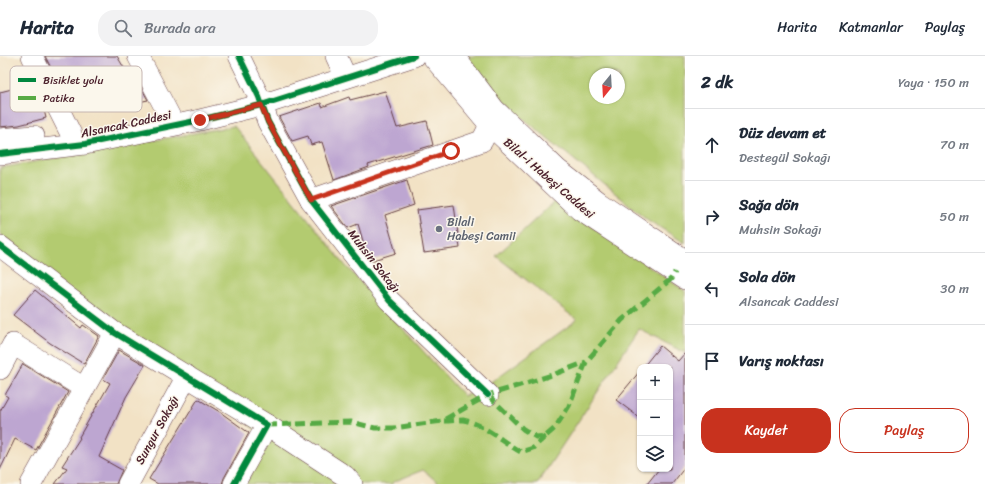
<!DOCTYPE html>
<html lang="tr">
<head>
<meta charset="utf-8">
<style>
  body { margin:0; font-family:Sriracha,sans-serif; background:#f2f2f3; color:#1f2937 }
  .controls { position:absolute; right:12px; bottom:12px; display:grid; overflow:hidden; border-radius:8px; box-shadow:0 1px 3px #0004 }
  .controls button { width:36px; height:36px; display:grid; place-items:center; padding:0; border:0; border-bottom:1px solid #e0e1e3; background:#fff; color:#1f2937; font:20px sans-serif }
  .compass { position:absolute; left:589px; top:12px; width:36px; height:36px; border-radius:50%; background:#fff; box-shadow:0 1px 3px #0004; rotate:198deg }
  .stop { position:absolute; width:12px; height:12px; margin:-9px; border:3px solid #c8321e; border-radius:50%; background:#fff }
  .stop.end { background:#c8321e; border-color:#fff; box-shadow:0 1px 4px #0008 }
  .list { margin:0; padding:0; list-style:none }
  h2 { display:flex; justify-content:space-between; align-items:center; height:52px; margin:0; padding:0 16px; font-size:17px }
  h2 small { font-size:13px; font-weight:400; color:#747a83 }
  .list li { display:grid; grid-template-columns:26px 1fr auto; gap:12px; align-items:center; box-sizing:border-box; height:72px; padding:0 16px; border-top:1px solid #e0e1e3 }
  .list b { display:block; font-size:15px; white-space:nowrap }
  .list p { margin:0; font-size:13px; white-space:nowrap; color:#747a83 }
  .list em { font-size:13px; font-style:normal; color:#747a83 }
  .actions { display:flex; gap:8px; padding:12px 16px }
  .actions a { flex:1; padding:9px 0; border:1px solid #c8321e; border-radius:16px; text-align:center; font-size:14px; color:#c8321e }
  .actions .main { background:#c8321e; color:#fff }
  .icon { flex:none; width:22px; height:22px; fill:none; stroke:currentColor; stroke-width:2; stroke-linecap:round; stroke-linejoin:round }
  .map { position:relative; flex:none; width:685px; height:428px; overflow:hidden }
  header { display:flex; align-items:center; gap:24px; box-sizing:border-box; height:56px; padding:0 20px; background:#fff; border-bottom:1px solid #e0e1e3 }
  header strong { font-size:19px }
  nav { display:flex; gap:22px; margin-inline-start:auto; font-size:14px }
  .search { width:280px; height:36px; background:#f2f2f3; display:flex; align-items:center; gap:10px; box-sizing:border-box; padding:0 14px; border-radius:16px; color:#747a83; font-size:15px }
  main { display:flex }
  aside { flex:1; background:#fff }
  .map>svg:first-child { display:block }
</style>
</head>
<body>
<header>
<strong>Harita</strong>
<div class="search"><svg class="icon" aria-label="search" viewBox="0 0 24 24"><circle cx="10" cy="10" r="6"/><path d="M15 15l6 6"/></svg>Burada ara</div>
<nav><a>Harita</a><a>Katmanlar</a><a>Paylaş</a></nav>
</header>
<main>
<div class="map">
<svg width="685" height="428" viewBox="0 0 685 428">
  <rect width="100%" height="100%" fill="#fbf7ec"/>
  <filter id="ink" filterUnits="userSpaceOnUse"><feTurbulence type="fractalNoise" baseFrequency=".025" numOctaves="2"/><feDisplacementMap in="SourceGraphic" scale="8" xChannelSelector="R" yChannelSelector="G"/><feConvolveMatrix kernelMatrix="1 2 1 2 8 2 1 2 1" color-interpolation-filters="sRGB"/></filter>
  <filter id="wash" filterUnits="userSpaceOnUse"><feTurbulence type="fractalNoise" baseFrequency=".012" numOctaves="4" result="noise"/><feDisplacementMap in="SourceGraphic" scale="16" xChannelSelector="R" yChannelSelector="G"/><feGaussianBlur stdDeviation="0.9" result="paint"/><feColorMatrix in="noise" values="0 0 0 0 0 0 0 0 0 0 0 0 0 0 0 0 0 1.4 0 .05"/><feComposite in="paint" operator="in"/></filter>
  <g filter="url(#wash)">
    <rect width="100%" height="100%" fill="#f2e2c5"/>
    <g fill="#b3cb70" stroke="#7e754e" fill-rule="evenodd">
      <path d="M 467,0 L 685,0 L 685,187 L 648,164 L 502,45 ZM 595,18 L 619,18 L 619,42 L 595,42 Z"/>
      <path d="M 234,70 L 345,209 L 464,340 L 481,333 L 577,264 L 496,200 L 555,145 L 685,235 L 685,297 L 639,273 L 537,428 L 440,428 L 423,414 L 393,426 L 392,428 L 245,428 L 270,384 L 85,251 L 0,178 L 0,112 Z"/>
    </g>
    <g id="blocks">
      <g fill="#bda6d1">
        <path d="M 45,0 L 117,0 L 130,22 L 135,20 L 148,44 L 109,52 L 102,20 L 64,38 Z"/>
        <path d="M 32,28 L 42,46 L 46,62 L 19,69 L 0,71 L 0,36 Z"/>
        <path d="M 385,35 L 397,72 L 427,65 L 433,89 L 368,109 L 369,111 L 334,124 L 322,86 L 311,89 L 308,80 L 292,85 L 279,61 L 321,47 L 322,51 L 349,41 L 350,44 Z"/>
        <path d="M 407,124 L 414,149 L 385,159 L 396,197 L 373,204 L 366,195 L 358,168 L 348,172 L 331,150 Z"/>
        <path d="M 454,149 L 460,192 L 424,197 L 417,154 Z"/>
        <path d="M 35,234 L 81,272 L 83,269 L 99,280 L 84,308 L 50,287 L 13,259 Z"/>
        <path d="M 660,290 L 678,305 L 685,297 L 685,411 L 672,428 L 647,428 L 659,413 L 670,413 L 670,311 L 643,311 Z"/>
        <path d="M 119,294 L 145,309 L 126,341 L 99,401 L 122,414 L 116,428 L 55,428 L 67,412 L 62,410 L 80,382 L 79,381 L 110,327 L 103,323 Z"/>
        <path d="M 23,308 L 68,336 L 36,394 L 15,383 L 0,414 L 0,355 L 8,341 L 5,339 Z"/>
        <path d="M 640,315 L 640,362 L 616,344 Z"/>
        <path d="M 198,343 L 220,356 L 249,377 L 224,422 L 222,428 L 158,428 L 149,423 Z"/>
      </g>
    </g>
  </g>
  <g filter="url(#ink)">
    <use href="#blocks" fill-opacity="0" stroke="#633c42" stroke-width="1"/>
    <g fill="none" stroke-linecap="round" stroke-linejoin="round">
      <defs>
        <g id="minor">
          <path d="M 32,0 L 71,78"/>
          <path d="M 138,0 L 170,61"/>
          <path d="M 239,0 L 259,41 L 268,66 L 311,144 L 389,244 L 488,339"/>
          <path d="M 336,0 L 343,15"/>
          <path d="M 432,0 L 490,69 L 580,154 L 685,223"/>
          <path d="M 454,0 L 494,53 L 558,114 L 599,146 L 685,204"/>
          <path d="M 0,83 L 34,80"/>
          <path d="M 0,98 L 85,88 L 200,64 L 261,49 L 414,0"/>
          <path d="M 311,144 L 482,85 L 490,69"/>
          <path d="M 0,190 L 115,277 L 267,369 L 234,428"/>
          <path d="M 0,313 L 13,288 L 84,332"/>
          <path d="M 267,369 L 345,420 L 352,428"/>
          <path d="M 31,428 L 115,277"/>
          <path d="M 128,428 L 187,320"/>
        </g>
      </defs>
      <use href="#minor" stroke="#633c42" stroke-width="22"/>
      <use href="#minor" stroke="#fff" stroke-width="21"/>
      <g stroke="#57aa44" stroke-width="5" stroke-dasharray="10 5" stroke-linecap="butt">
        <path d="M 488,339 L 523,373 L 536,381 L 546,380 L 555,372 L 569,350 L 586,306 L 622,264 L 671,223 L 675,216"/>
        <path d="M 444,365 C 451,365 457,364 463,364 C 485,368 502,386 521,396 L 533,392 L 546,380"/>
        <path d="M 267,369 L 351,366 L 375,372 L 394,372 L 442,365 L 488,339 L 555,318 L 586,306"/>
      </g>
      <defs>
        <g id="cycleway">
          <path d="M 239,0 L 259,41 L 268,66 L 311,144 L 389,244 L 488,339"/>
          <path d="M 0,98 L 85,88 L 200,64 L 261,49 L 414,0"/>
          <path d="M 0,190 L 115,277 L 267,369 L 234,428"/>
        </g>
      </defs>
      <use href="#cycleway" stroke="#fbf7ec" stroke-width="8"/>
      <use href="#cycleway" stroke="#00873e" stroke-width="6"/>
    </g>
  </g>
  <g fill="none" stroke-linecap="round" stroke-linejoin="round" filter="url(#ink)">
    <path stroke="#c8321e" stroke-width="5" d="M 200,64 L 261,49 L 268,66 L 311,144 L 451,95"/>
  </g>
  <circle fill="#6b7280" stroke="#fbf7ec" stroke-width="1.5" cx="439" cy="173" r="4"/>
  <g text-anchor="middle" dominant-baseline="central" stroke-width="3" stroke-linejoin="round" paint-order="stroke">
    <g font-size="12" fill="#4a1f2b" stroke="#fbf7ec">
      <text transform="translate(126 68) rotate(-12)">Alsancak Caddesi</text>
      <text transform="translate(549 122) rotate(41)">Bilal-i Habeşi Caddesi</text>
      <text transform="translate(374 205) rotate(52)">Muhsin Sokağı</text>
      <text transform="translate(157 374) rotate(-61)">Sungur Sokağı</text>
    </g>
    <g font-size="12" fill="#5b616d" stroke="#fbf7ec" text-anchor="start">
      <text x="447" y="166">Bilali<tspan x="447" dy="14">Habeşi Camii</tspan></text>
    </g>
  </g>
  <rect x="10" y="10" width="132" height="46" rx="6" fill="#fbf7ec" stroke="#c6b6b2" stroke-width="1"/>
  <rect x="18" y="22" width="18" height="4" fill="#00873e"/>
  <rect x="18" y="40" width="18" height="4" fill="#57aa44"/>
  <g font-size="11" fill="#4a1f2b">
    <text x="43" y="28">Bisiklet yolu</text>
    <text x="43" y="46">Patika</text>
  </g>
</svg>
<div class="controls">
<button>+</button>
<button>−</button>
<button><svg class="icon" aria-label="layers" viewBox="0 0 24 24"><path d="M12 4l9 5-9 5-9-5zM3 14l9 5 9-5"/></svg></button>
</div>
<svg class="compass" viewBox="-18 -18 36 36"><path d="M0-13l5 13h-10z" fill="#e53935"/><path d="M0 13l5-13h-10z" fill="#747a83"/></svg>
<div class="stop" style="left:451px;top:95px"></div>
<div class="stop end" style="left:200px;top:64px"></div>
</div>
<aside>
<h2>2 dk<small>Yaya · 150 m</small></h2>
<ul class="list">
<li><svg class="icon" aria-label="ahead" viewBox="0 0 24 24"><path d="M12 20V5M6 11l6-6 6 6"/></svg><div><b>Düz devam et</b><p>Destegül Sokağı</p></div><em>70 m</em></li>
<li><svg class="icon" aria-label="right" viewBox="0 0 24 24"><path d="M7 20v-9h11M14 6l5 5-5 5"/></svg><div><b>Sağa dön</b><p>Muhsin Sokağı</p></div><em>50 m</em></li>
<li><svg class="icon" aria-label="left" viewBox="0 0 24 24"><path d="M17 20v-9H6M10 6l-5 5 5 5"/></svg><div><b>Sola dön</b><p>Alsancak Caddesi</p></div><em>30 m</em></li>
<li><svg class="icon" aria-label="arrive" viewBox="0 0 24 24"><path d="M6 21V4h12l-3 4 3 4H6"/></svg><div><b>Varış noktası</b></div></li>
</ul>
<div class="actions"><a class="main">Kaydet</a><a>Paylaş</a></div>
</aside>
</main>
</body>
</html>
